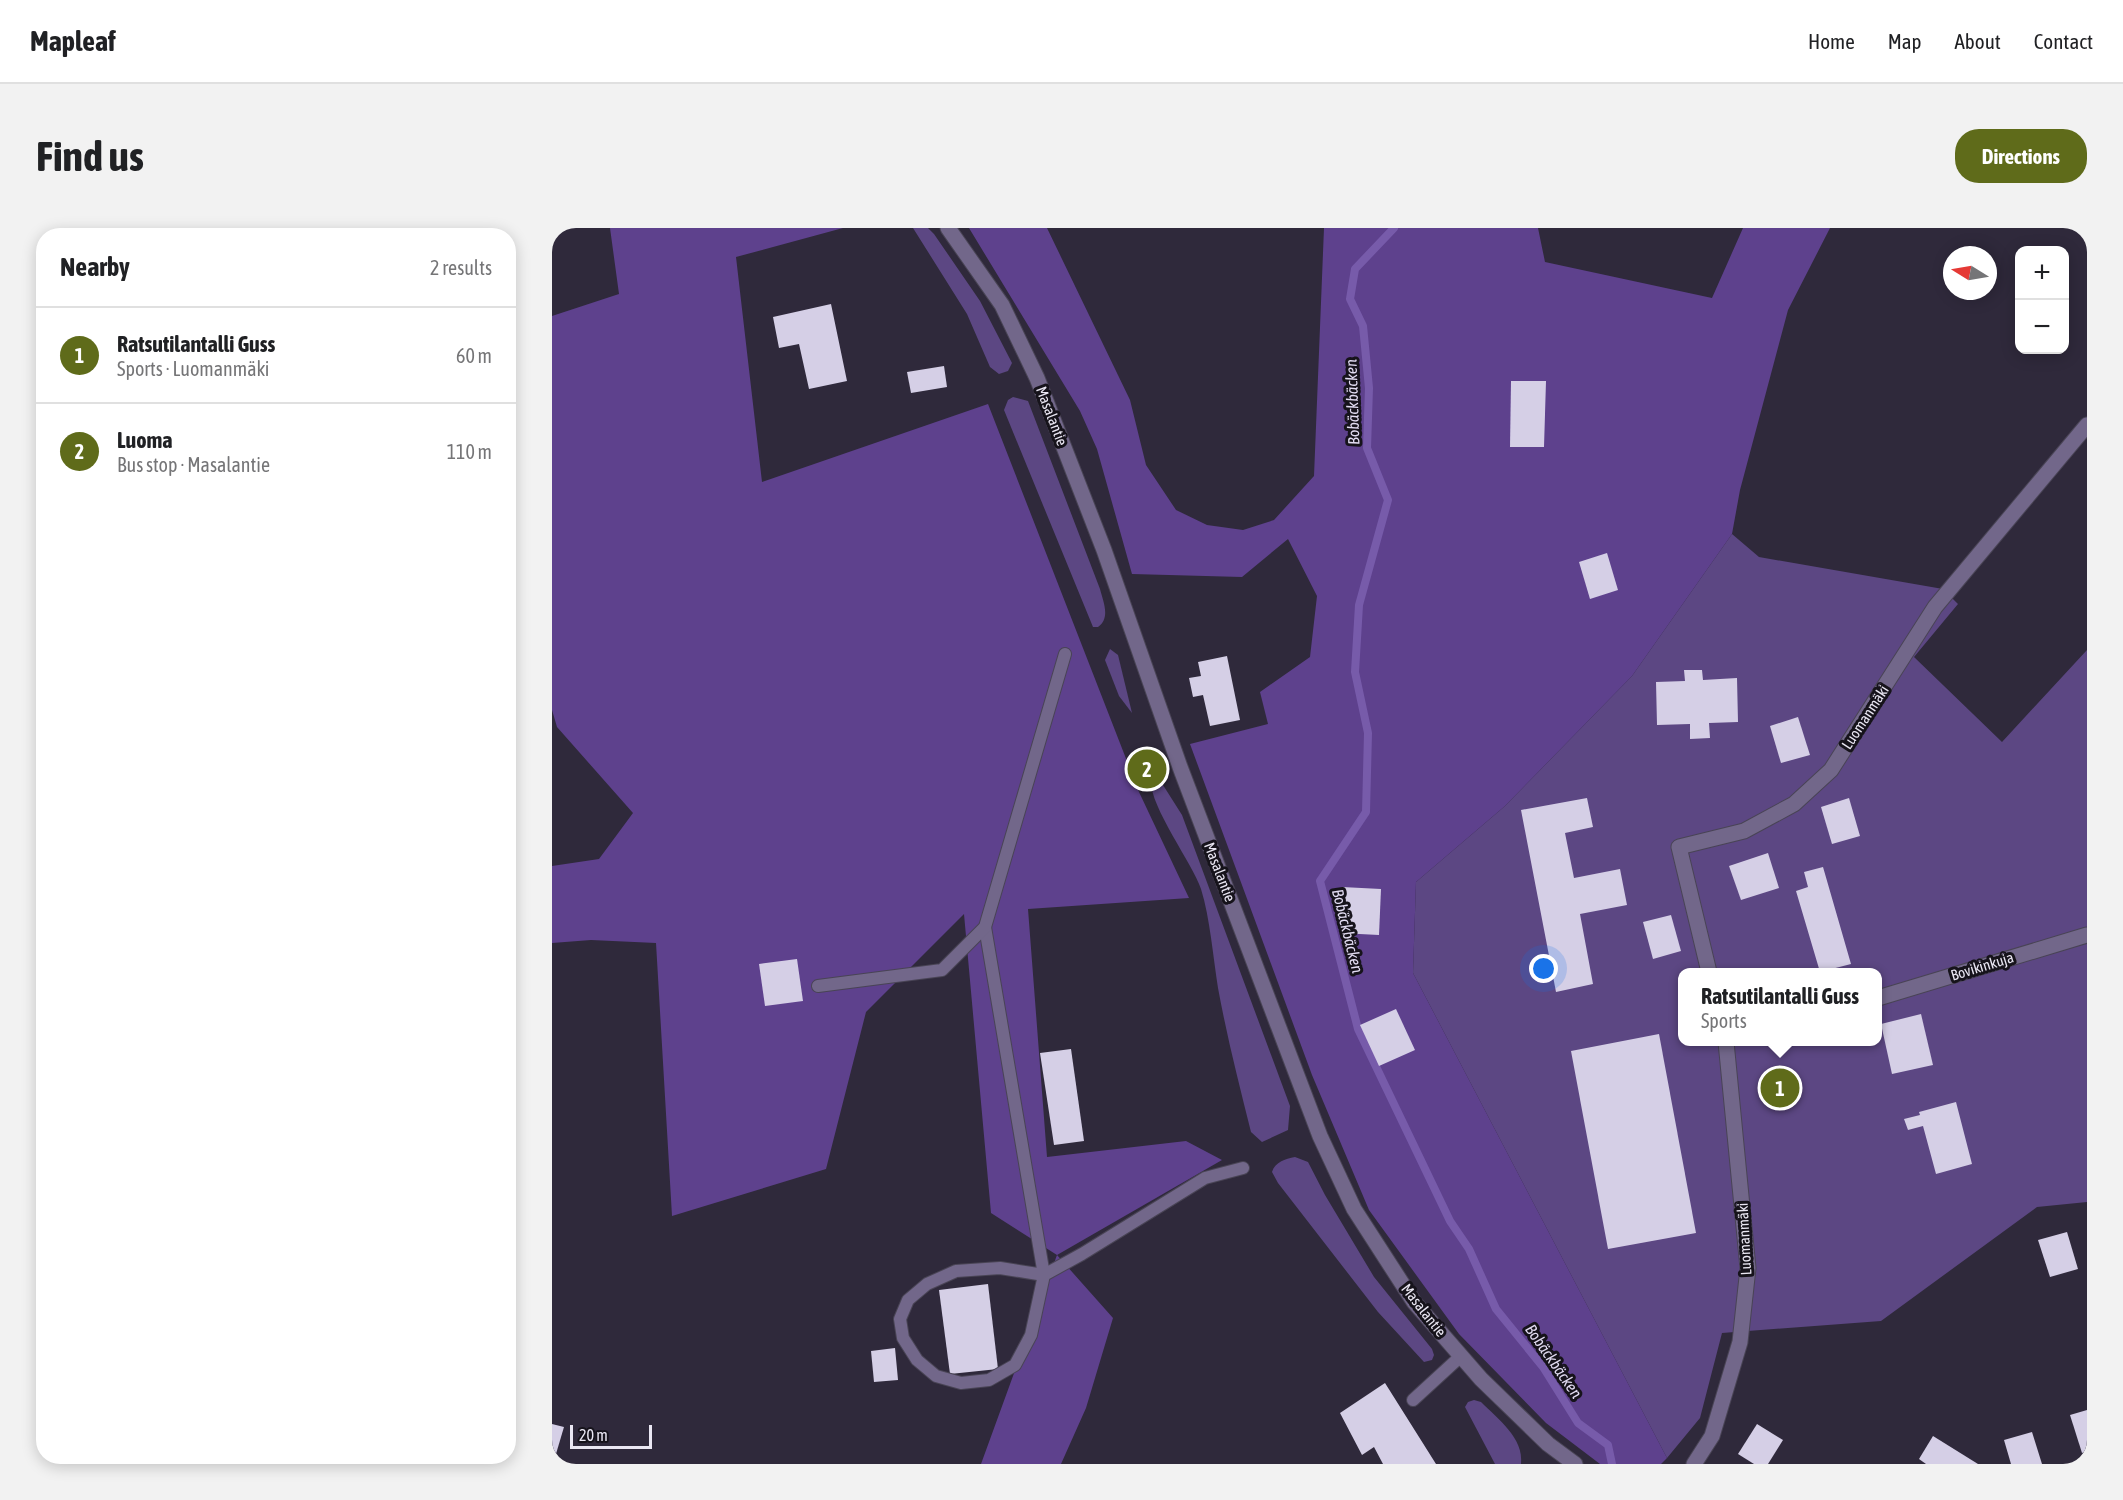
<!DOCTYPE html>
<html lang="en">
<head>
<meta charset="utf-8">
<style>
  body { margin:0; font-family:"Asap Condensed",sans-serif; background:#f2f2f2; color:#202124 }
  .controls { position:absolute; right:18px; top:18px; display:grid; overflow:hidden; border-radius:12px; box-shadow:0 3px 15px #0003 }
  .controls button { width:54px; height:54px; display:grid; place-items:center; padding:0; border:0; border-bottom:2px solid #e0e0e0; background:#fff; color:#202124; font:30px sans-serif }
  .compass { position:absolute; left:1391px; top:18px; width:54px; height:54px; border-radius:50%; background:#fff; box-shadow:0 3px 15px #0003; rotate:281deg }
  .scale { position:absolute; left:18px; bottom:15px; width:82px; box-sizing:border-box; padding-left:6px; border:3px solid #eae7f3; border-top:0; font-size:16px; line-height:21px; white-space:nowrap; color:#eae7f3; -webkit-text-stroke:4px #16131b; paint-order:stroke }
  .you { position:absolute; left:992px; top:741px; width:21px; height:21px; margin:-15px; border:4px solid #fff; border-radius:50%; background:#1a73e8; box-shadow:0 0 0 9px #1a73e833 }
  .badge { display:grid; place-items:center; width:39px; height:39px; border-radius:50%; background:#5f6b1a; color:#fff; font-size:20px; font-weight:700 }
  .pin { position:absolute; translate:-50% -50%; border:3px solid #fff; box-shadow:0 2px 6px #0006 }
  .popup { position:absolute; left:1126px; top:740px; width:204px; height:78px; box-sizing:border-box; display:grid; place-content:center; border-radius:12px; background:#fff; filter:drop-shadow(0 2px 4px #0005); font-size:20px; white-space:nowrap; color:#757577 }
  .popup b { font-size:22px; color:#202124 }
  .popup::after { content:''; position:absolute; left:50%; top:100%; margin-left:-12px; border:12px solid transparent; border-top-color:#fff }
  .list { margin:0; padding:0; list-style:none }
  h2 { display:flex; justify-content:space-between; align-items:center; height:78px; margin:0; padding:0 24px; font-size:26px }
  h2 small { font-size:20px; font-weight:400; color:#757577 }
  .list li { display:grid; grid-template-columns:39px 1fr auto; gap:18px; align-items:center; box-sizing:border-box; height:96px; padding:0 24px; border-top:2px solid #e0e0e0 }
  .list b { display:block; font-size:22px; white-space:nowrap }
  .list p { margin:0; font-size:20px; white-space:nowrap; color:#757577 }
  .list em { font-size:20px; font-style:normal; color:#757577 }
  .map { position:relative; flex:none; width:1535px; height:1236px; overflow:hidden; border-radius:24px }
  header { display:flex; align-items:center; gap:36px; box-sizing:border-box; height:84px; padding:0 30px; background:#fff; border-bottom:2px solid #e0e0e0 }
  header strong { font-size:28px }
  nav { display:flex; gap:33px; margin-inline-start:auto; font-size:21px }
  .intro { display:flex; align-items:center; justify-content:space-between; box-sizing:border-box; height:144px; padding:0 36px }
  h1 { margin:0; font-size:42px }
  .button { padding:15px 27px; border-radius:24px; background:#5f6b1a; color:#fff; font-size:21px; font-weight:700 }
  main { display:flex; gap:36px; padding:0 36px }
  aside { flex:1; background:#fff; border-radius:24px; box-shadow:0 3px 15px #0003 }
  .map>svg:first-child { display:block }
</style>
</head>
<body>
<header>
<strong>Mapleaf</strong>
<nav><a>Home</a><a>Map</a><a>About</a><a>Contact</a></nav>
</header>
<div class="intro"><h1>Find us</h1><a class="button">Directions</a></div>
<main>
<aside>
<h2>Nearby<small>2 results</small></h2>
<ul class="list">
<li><span class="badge">1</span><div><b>Ratsutilantalli Guss</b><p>Sports · Luomanmäki</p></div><em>60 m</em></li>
<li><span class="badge">2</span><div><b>Luoma</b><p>Bus stop · Masalantie</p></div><em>110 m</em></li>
</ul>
</aside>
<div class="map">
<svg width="1535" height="1236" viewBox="0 0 1535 1236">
  <rect width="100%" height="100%" fill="#2f293b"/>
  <g fill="#5c4783" fill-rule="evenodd">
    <path d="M 361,0 L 376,0 L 382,6 L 428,73 L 460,135 L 456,143 L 447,146 L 438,139 L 415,86 Z"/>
    <path d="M 461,169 L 476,173 L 548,361 C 551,373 559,390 546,399 L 541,399 L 452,182 L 456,172 Z"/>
    <path d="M 1180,306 L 1207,329 L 1391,361 L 1406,376 L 1362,429 L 1450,514 L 1535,422 L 1535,974 L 1485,979 L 1329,1093 L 1170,1105 L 1148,1190 L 1115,1230 L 861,745 L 864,654 L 953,578 L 1080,448 ZM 1130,744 L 1326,744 L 1326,814 L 1130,814 Z"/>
    <path d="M 558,421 L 566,427 L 580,485 L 567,468 L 553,432 Z"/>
    <path d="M 604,546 L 630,587 L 738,878 L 736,902 L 710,914 L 699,904 C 687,856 675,809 666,760 C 661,729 658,690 649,661 C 640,634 594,574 599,548 Z"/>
    <path d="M 743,929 L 756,934 L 773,967 L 822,1049 L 880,1121 L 882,1127 L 880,1132 L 872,1134 L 826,1084 L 726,955 L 720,944 C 723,934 733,931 743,929 Z"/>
    <path d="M 922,1172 L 929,1174 C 946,1191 972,1210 969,1236 L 943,1236 L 913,1179 L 916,1174 Z"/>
  </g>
  <g fill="#5e418d">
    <path d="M 58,0 L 291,0 L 184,29 L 210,254 L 436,176 L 587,564 L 637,670 L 476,681 L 495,929 L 634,913 L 670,932 L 505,1027 L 561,1090 L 534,1180 L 509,1236 L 429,1236 L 505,1027 L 439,985 L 412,686 L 314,784 L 274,941 L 120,988 L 104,715 L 39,712 L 0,715 L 0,638 L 47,631 L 81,585 L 5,499 L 0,482 L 0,88 L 67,66 Z"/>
    <path d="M 417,0 L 495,0 L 578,172 L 594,237 L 624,282 L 655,297 L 691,302 L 722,292 L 762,248 L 772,0 L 986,0 L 993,34 L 1160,70 L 1191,0 L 1278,0 L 1236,82 L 1188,262 L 1180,306 L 1080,448 L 953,578 L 864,654 L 861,745 L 1115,1230 L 1109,1236 L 1048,1236 L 994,1195 L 907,1106 L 817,982 L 760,847 L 638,516 L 716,496 L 708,464 L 758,429 L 765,368 L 736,311 L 690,349 L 580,346 L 545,221 L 528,183 Z"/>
  </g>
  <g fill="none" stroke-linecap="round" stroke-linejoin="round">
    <path stroke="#775baa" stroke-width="8" d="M 842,0 L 803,41 L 798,71 L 811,98 L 817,160 L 815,220 L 836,272 L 807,377 L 803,444 L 816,505 L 814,584 L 768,653 L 806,801 L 898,993 L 917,1021 L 944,1081 L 991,1139 L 1026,1195 L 1056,1217 L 1060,1236"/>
  </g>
  <g fill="#d5cfe6">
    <path d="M 279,76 L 295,153 L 257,161 L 247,116 L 227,120 L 221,89 Z"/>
    <path d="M 392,138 L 395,159 L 359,165 L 355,144 Z"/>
    <path d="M 959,153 L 994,153 L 992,219 L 958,219 Z"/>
    <path d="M 1055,325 L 1066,362 L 1038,371 L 1027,334 Z"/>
    <path d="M 675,428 L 688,492 L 658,498 L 651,467 L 641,469 L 637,450 L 649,448 L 646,434 Z"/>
    <path d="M 1132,442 L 1150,442 L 1151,452 L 1185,450 L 1186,494 L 1157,495 L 1158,510 L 1138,511 L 1138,496 L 1105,497 L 1104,454 L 1133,453 Z"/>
    <path d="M 1246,489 L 1258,527 L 1229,535 L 1218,498 Z"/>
    <path d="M 1035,570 L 1041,599 L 1013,605 L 1022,650 L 1068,641 L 1075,677 L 1028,686 L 1041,756 L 1004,764 L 969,582 Z"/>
    <path d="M 1297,570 L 1308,608 L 1280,616 L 1269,579 Z"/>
    <path d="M 1216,625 L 1227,660 L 1189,672 L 1177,638 Z"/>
    <path d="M 1271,639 L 1299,736 L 1268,744 L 1244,663 L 1256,659 L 1252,644 Z"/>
    <path d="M 790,659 L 829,661 L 827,707 L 788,705 Z"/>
    <path d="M 1119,687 L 1129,723 L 1101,731 L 1091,694 Z"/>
    <path d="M 245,731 L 251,773 L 213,778 L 207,736 Z"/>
    <path d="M 844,781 L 863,822 L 827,838 L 808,797 Z"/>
    <path d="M 1369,786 L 1381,837 L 1340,846 L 1329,796 Z"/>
    <path d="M 1107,806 L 1144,1005 L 1056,1021 L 1019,823 Z"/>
    <path d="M 519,821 L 532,913 L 502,917 L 488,825 Z"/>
    <path d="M 1404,874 L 1420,936 L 1384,946 L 1371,898 L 1356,902 L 1352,891 L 1368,887 L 1367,884 Z"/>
    <path d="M 1515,1004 L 1526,1041 L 1498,1049 L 1486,1012 Z"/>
    <path d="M 436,1056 L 446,1141 L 398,1146 L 387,1062 Z"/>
    <path d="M 343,1120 L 346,1152 L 322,1154 L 319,1123 Z"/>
    <path d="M 833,1155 L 884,1236 L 831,1236 L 822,1219 L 810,1227 L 788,1185 Z"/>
    <path d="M 1535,1182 L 1535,1223 L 1530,1225 L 1518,1187 Z"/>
    <path d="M 0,1196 L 12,1199 L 1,1236 L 0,1236 Z"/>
    <path d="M 1205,1196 L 1231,1212 L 1216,1236 L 1202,1236 L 1186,1226 Z"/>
    <path d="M 1480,1204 L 1490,1236 L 1459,1236 L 1452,1212 Z"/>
    <path d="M 1381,1208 L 1426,1236 L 1374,1236 L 1367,1231 Z"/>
  </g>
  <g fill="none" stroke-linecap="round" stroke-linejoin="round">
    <defs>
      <g id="service">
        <path d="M 433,699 L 492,1047 L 479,1107 L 463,1137 L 437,1152 L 409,1155 L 384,1148 L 365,1132 L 351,1110 L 348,1091 L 356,1072 L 375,1056 L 404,1043 L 448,1040 L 492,1047 L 530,1026 L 653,950 L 691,940"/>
        <path d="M 266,758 L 390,742 L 433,699 L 513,426"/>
        <path d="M 861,1172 L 909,1128"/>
      </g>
      <g id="minor">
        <path d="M 1157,744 L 1127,619 L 1192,603 L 1242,576 L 1279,542 L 1383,379 L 1535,197"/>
        <path d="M 1326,770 L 1535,707"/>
        <path d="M 1142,1236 L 1160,1208 L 1188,1114 L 1196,1040 L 1174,814"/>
      </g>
      <path id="tertiary" d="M 396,0 L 450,77 L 485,150 L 552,322 L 628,539 L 768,908 L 802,981 L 862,1074 L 929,1151 L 996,1216 L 1023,1236"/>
    </defs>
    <use href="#service" stroke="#494455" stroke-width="14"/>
    <use href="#minor" stroke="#494455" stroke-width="17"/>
    <use href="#tertiary" stroke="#494455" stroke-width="17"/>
    <use href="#service" stroke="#72678a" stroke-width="12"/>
    <use href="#minor" stroke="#72678a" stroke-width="15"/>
    <use href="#tertiary" stroke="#72678a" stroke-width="15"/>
  </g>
  <g text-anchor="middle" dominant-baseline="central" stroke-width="6" stroke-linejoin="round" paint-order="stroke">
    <g font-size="15" fill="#eae7f3" stroke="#16131b">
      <text transform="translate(500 188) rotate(69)">Masalantie</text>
      <text transform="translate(1313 489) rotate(-57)">Luomanmäki</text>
      <text transform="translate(668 644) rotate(69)">Masalantie</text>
      <text transform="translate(1430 738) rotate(-17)">Bovikinkuja</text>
      <text transform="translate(1192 1011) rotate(-93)">Luomanmäki</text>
      <text transform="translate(872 1082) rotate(52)">Masalantie</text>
    </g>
    <g font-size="16" font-style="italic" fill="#e2dcf2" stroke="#16131b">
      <text transform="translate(800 174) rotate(-92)">Bobäckbäcken</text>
      <text transform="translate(796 703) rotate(76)">Bobäckbäcken</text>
      <text transform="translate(1002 1133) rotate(55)">Bobäckbäcken</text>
    </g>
  </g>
</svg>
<div class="controls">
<button>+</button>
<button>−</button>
</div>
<svg class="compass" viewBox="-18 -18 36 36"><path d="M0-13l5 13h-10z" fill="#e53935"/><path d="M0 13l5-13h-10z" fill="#757577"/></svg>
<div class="scale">20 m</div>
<div class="you"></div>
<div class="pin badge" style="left:1228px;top:860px">1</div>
<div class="popup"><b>Ratsutilantalli Guss</b>Sports</div>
<div class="pin badge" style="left:595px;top:541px">2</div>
</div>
</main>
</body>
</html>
